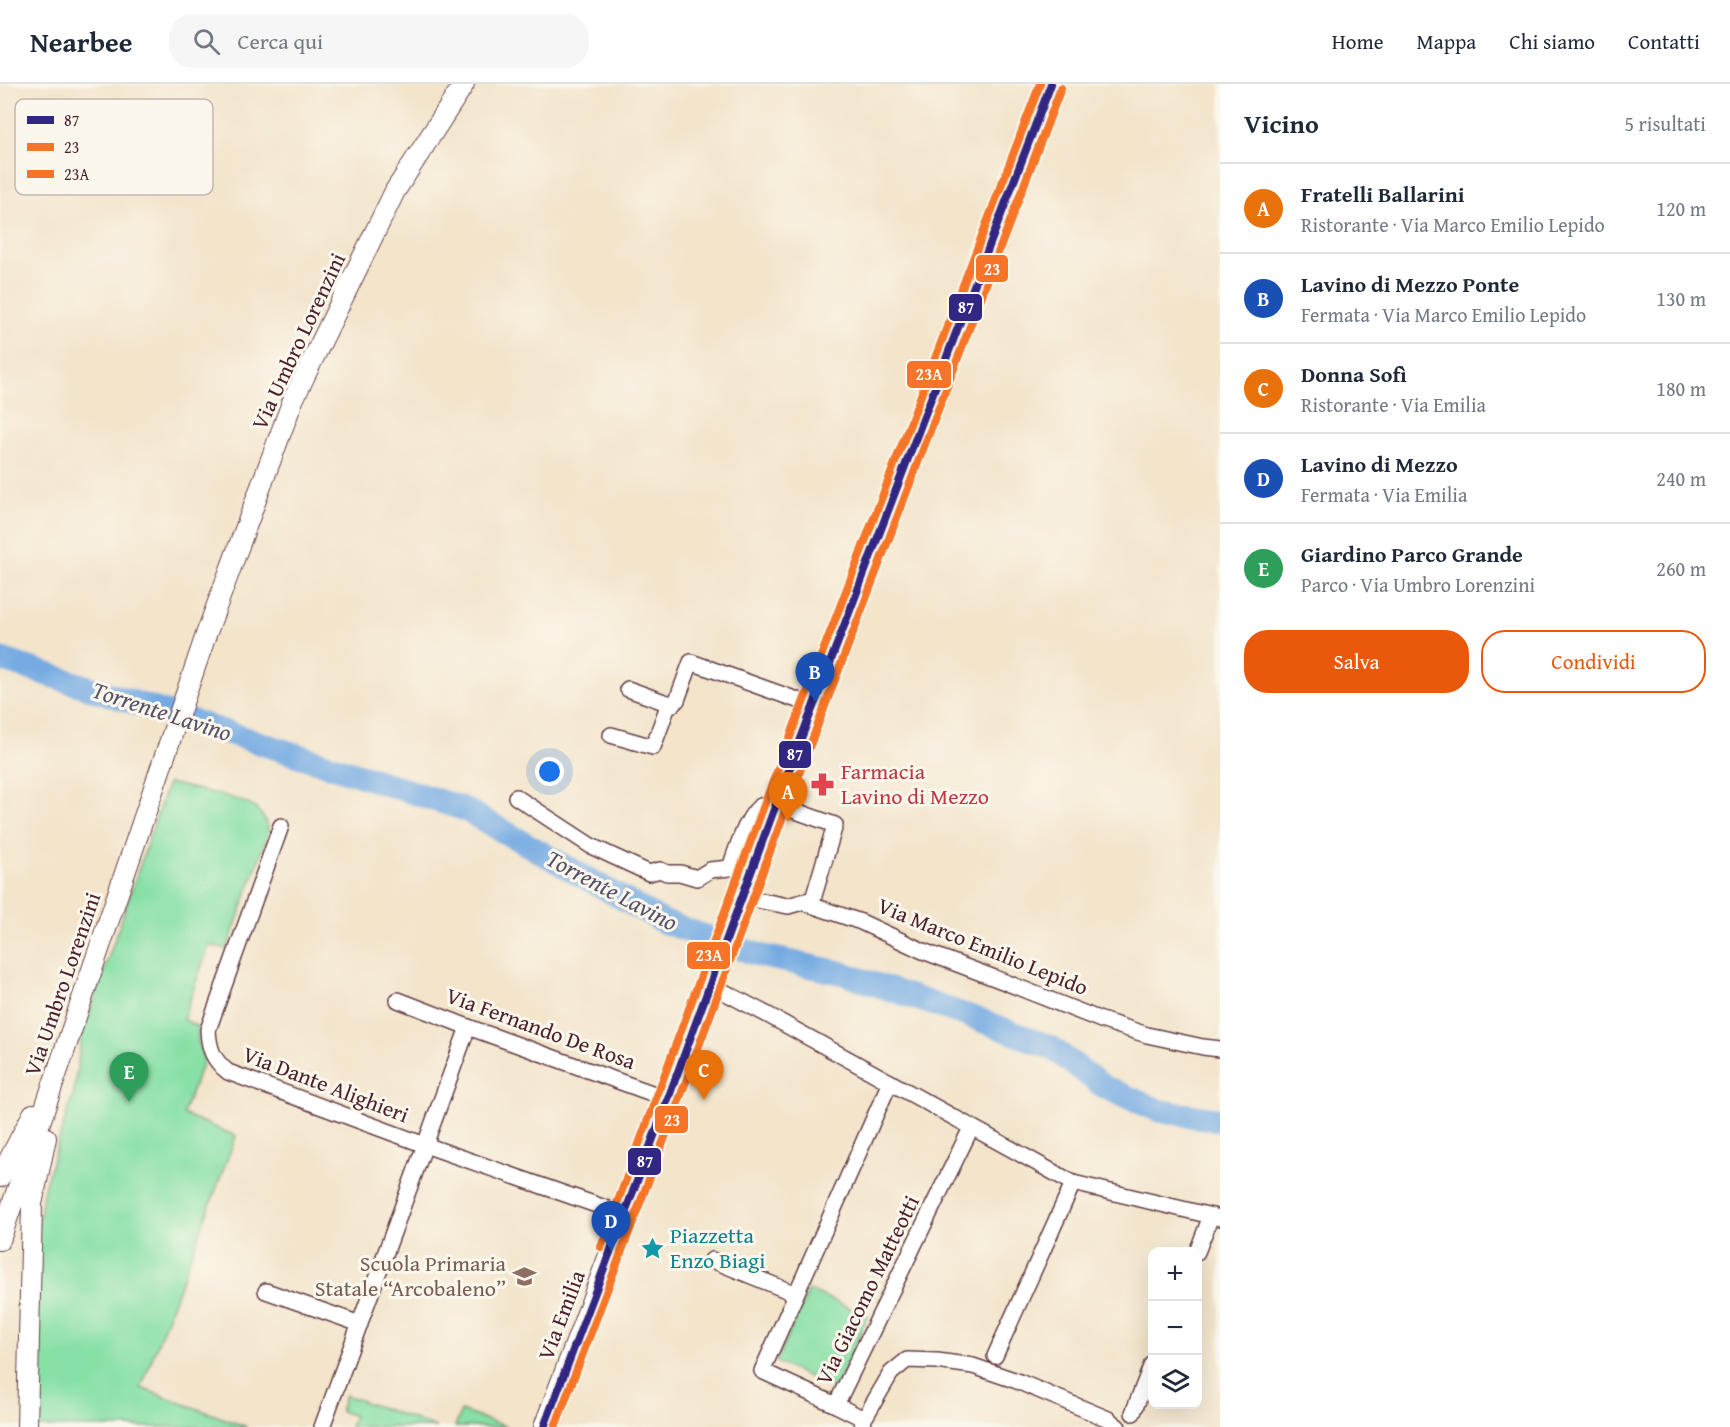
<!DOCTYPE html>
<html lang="it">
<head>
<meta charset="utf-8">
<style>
  body { margin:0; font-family:"Gentium Book Plus",serif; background:#f6f6f7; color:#1f2937 }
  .controls { position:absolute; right:18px; bottom:18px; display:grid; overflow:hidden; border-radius:12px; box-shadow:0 6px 24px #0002 }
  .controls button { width:54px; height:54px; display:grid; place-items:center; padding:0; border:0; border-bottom:2px solid #e0e1e3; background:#fff; color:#1f2937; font:30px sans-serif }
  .you { position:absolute; left:550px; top:688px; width:21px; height:21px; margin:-15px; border:4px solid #fff; border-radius:50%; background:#1a73e8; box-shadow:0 0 0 9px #1a73e833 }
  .badge { display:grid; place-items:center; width:39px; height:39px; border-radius:50%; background:#ea580c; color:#fff; font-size:20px; font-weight:700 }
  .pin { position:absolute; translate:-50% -50px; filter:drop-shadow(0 2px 3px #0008) }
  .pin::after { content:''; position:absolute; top:32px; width:21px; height:18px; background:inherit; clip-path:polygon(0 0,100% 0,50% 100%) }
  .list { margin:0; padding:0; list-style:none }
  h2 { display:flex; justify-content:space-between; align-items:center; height:78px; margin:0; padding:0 24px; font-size:26px }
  h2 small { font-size:20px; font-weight:400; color:#747a83 }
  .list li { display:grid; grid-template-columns:39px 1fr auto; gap:18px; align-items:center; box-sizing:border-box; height:90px; padding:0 24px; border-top:2px solid #e0e1e3 }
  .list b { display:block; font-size:22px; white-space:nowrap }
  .list p { margin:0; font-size:20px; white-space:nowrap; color:#747a83 }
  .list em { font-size:20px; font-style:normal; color:#747a83 }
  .actions { display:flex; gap:12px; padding:18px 24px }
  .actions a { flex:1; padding:14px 0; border:2px solid #ea580c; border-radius:24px; text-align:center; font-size:21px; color:#ea580c }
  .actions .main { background:#ea580c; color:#fff }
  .icon { flex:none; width:33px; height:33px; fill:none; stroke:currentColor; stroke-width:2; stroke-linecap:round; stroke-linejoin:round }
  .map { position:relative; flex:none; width:1220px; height:1343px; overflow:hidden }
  header { display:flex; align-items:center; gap:36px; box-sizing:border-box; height:84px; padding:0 30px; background:#fff; border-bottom:2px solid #e0e1e3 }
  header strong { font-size:28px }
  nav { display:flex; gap:33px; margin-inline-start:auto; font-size:21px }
  .search { width:420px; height:54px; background:#f6f6f7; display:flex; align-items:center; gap:15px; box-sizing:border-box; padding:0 21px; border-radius:24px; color:#747a83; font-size:22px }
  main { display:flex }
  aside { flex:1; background:#fff }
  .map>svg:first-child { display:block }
</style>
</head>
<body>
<header>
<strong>Nearbee</strong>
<div class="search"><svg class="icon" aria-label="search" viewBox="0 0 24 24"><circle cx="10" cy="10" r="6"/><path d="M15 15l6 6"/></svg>Cerca qui</div>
<nav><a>Home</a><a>Mappa</a><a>Chi siamo</a><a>Contatti</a></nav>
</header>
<main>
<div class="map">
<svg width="1220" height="1343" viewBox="0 0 1220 1343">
  <rect width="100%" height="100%" fill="#fbf7ec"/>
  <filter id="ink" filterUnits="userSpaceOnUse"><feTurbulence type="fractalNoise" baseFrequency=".0167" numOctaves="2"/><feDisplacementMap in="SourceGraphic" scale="12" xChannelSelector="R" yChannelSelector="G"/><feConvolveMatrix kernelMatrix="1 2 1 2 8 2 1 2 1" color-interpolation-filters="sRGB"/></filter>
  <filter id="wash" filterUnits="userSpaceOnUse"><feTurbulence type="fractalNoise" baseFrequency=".008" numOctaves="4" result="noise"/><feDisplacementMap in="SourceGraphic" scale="24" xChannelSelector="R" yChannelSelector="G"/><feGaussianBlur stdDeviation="1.35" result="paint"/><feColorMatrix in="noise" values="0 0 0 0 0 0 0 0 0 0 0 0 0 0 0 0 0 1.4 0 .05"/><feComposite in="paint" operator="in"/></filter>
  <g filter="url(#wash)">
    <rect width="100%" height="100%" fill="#f3e4ca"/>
    <g fill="#87e0a5" stroke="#688068" stroke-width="1.5">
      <path d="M 168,699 C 189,704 239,712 255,724 C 263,730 266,738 269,747 L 227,865 L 209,861 L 183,935 L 198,943 L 198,957 L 204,975 L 183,1030 L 236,1052 L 141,1304 L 247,1343 L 30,1343 L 37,1148 L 44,1104 L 74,1007 L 81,954 Z"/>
      <path d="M 809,1206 L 868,1232 L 835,1305 L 776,1278 Z"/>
      <path d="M 345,1311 L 436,1343 L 350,1343 L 354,1332 L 340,1327 Z"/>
      <path d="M 461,1327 L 507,1343 L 455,1343 Z"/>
    </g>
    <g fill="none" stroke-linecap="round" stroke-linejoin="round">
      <path stroke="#75aae2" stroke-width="24" d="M 0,575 L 464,725 L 664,838 L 762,872 L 842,889 L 980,936 L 1052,964 L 1104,1003 L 1160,1027 L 1220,1036"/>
    </g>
  </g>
  <g filter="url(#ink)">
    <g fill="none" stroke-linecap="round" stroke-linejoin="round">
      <defs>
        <g id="minor">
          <path d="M 628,605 L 667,619 L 673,620 L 677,616 L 691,578 L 814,622"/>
          <path d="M 611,651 L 653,663 L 669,619"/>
          <path d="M 516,713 L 591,762 L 649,789 L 660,786 L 667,789 L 680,789 L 697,794 L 710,786 L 730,784 C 735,769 747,730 761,722 C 765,720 771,720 776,720 L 835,741 L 813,815 L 788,822 L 742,813"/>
          <path d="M 281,742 L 208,946 C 209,965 213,976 228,988 L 425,1061 L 625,1131"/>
          <path d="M 802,818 L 861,838 L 923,867 L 1000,896 L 1101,936 L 1147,951 L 1203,963 L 1220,965"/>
          <path d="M 709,900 L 768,931 L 1073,1099 L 1220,1134"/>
          <path d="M 398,916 L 468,943 L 668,1015"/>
          <path d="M 890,998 L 762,1287 L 836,1321 L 971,1044"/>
          <path d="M 1197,1168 L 1211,1132"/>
          <path d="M 712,1176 L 796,1210"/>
          <path d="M 266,1207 L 360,1240"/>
          <path d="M 995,1272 L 1073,1099"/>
          <path d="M 836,1321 L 864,1335"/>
          <path d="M 1133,1329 L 1152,1280"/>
          <path d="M 322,1343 L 468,943"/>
          <path d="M 862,1343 L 864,1335 L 891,1289 L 907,1276 L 937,1277 L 973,1282 L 1017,1297 L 1108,1335 L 1118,1343"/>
        </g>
        <g id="major">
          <path d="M 0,1093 L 33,1030"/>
          <path d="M 0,1156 L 207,548 L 293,316 L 395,107 L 464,0"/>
          <path d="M 27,1343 L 32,1120 L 46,1054"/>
          <path d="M 544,1343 L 668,1015 L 776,720 L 1051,0"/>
        </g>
      </defs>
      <use href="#minor" stroke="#633d43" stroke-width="18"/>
      <use href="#major" stroke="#633d43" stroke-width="22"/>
      <use href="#minor" stroke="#fff" stroke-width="15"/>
      <use href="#major" stroke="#fff" stroke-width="20"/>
      <defs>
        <path id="bus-1" d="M 544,1343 L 668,1015 L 776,720 L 1051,0"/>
        <path id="bus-2" d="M 555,1343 L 678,1019 L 786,724 L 1061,4"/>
        <path id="bus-3" d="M 601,1163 L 766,716 L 1040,0"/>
      </defs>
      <use href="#bus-1" stroke="#fbf7ec" stroke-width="12"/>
      <use href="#bus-2" stroke="#fbf7ec" stroke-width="12"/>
      <use href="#bus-3" stroke="#fbf7ec" stroke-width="12"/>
      <use href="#bus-1" stroke="#312783" stroke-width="8"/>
      <use href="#bus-2" stroke="#f67427" stroke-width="8"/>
      <use href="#bus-3" stroke="#f67427" stroke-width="8"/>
    </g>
  </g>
  <defs>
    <symbol id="pharmacy-bare" viewBox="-9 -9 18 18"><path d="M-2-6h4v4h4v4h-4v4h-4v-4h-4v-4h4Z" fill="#e0444e" stroke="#fbf7ec" stroke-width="2.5" paint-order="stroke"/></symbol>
    <symbol id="sight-bare" viewBox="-9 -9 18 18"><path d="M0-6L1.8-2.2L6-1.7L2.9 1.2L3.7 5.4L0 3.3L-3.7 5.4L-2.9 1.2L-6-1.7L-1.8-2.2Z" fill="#0f9aa8" stroke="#fbf7ec" stroke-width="2.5" paint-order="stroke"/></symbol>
    <symbol id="school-bare" viewBox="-9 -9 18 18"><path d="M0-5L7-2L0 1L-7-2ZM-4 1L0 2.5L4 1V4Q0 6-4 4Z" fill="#8d6e63" stroke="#fbf7ec" stroke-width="2.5" paint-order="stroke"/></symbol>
  </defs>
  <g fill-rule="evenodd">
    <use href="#pharmacy-bare" x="806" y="684" width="33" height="33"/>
    <use href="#sight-bare" x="636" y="1148" width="33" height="33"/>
    <use href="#school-bare" x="508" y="1176" width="33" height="33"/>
  </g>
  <g text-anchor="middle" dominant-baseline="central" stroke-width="6" stroke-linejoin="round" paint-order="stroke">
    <g font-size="22" fill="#4a1f2b" stroke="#fbf7ec">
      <text transform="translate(298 257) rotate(-65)">Via Umbro Lorenzini</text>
      <text transform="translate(983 862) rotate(22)">Via Marco Emilio Lepido</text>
      <text transform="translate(62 900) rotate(-71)">Via Umbro Lorenzini</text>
      <text transform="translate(541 944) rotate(20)">Via Fernando De Rosa</text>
      <text transform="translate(326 1000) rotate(21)">Via Dante Alighieri</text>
      <text transform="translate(867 1206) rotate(-64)">Via Giacomo Matteotti</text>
      <text transform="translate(561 1231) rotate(-69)">Via Emilia</text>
    </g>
    <g font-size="22" fill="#be3a42" stroke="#fbf7ec" text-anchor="start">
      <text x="841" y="687">Farmacia<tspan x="841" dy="25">Lavino di Mezzo</tspan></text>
    </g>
    <g font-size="22" fill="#0d838f" stroke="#fbf7ec" text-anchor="start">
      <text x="670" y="1151">Piazzetta<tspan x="670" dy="25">Enzo Biagi</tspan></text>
    </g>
    <g font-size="22" fill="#785e54" stroke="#fbf7ec" text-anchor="end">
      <text x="506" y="1179">Scuola Primaria<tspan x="506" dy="25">Statale “Arcobaleno”</tspan></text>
    </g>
    <g font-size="24" font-style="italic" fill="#59506b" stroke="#fbf7ec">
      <text transform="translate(162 627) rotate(18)">Torrente Lavino</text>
      <text transform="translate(612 806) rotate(28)">Torrente Lavino</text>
    </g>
  </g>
  <rect x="15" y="15" width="198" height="96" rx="9" fill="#fbf7ec" stroke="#c6b6b2" stroke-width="1.5"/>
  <rect x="27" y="32" width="27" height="8" fill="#312783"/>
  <rect x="27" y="59" width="27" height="8" fill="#f67427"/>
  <rect x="27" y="86" width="27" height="8" fill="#f67427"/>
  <g font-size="16" fill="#4a1f2b">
    <text x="64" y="42">87</text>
    <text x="64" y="69">23</text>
    <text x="64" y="96">23A</text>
  </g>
  <g stroke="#fbf7ec" stroke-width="2">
    <rect x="975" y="170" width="34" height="29" rx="6" fill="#f67427"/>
    <rect x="948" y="209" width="35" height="29" rx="6" fill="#312783"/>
    <rect x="906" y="276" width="46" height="29" rx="6" fill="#f67427"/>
    <rect x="778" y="656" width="34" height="29" rx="6" fill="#312783"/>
    <rect x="686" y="857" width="45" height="29" rx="6" fill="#f67427"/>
    <rect x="654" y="1021" width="35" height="29" rx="6" fill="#f67427"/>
    <rect x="627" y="1063" width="35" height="29" rx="6" fill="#312783"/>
  </g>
  <g font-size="16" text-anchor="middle" font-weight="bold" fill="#fff">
    <text x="992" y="191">23</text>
    <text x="966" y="229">87</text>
    <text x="929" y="296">23A</text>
    <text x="795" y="676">87</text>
    <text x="709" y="877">23A</text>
    <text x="672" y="1042">23</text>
    <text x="645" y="1083">87</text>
  </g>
</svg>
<div class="controls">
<button>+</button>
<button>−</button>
<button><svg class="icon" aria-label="layers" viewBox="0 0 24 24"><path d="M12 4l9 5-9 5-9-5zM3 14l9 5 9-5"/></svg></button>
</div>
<div class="you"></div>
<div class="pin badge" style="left:788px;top:738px;background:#e8710a">A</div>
<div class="pin badge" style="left:815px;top:618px;background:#1a4fb4">B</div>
<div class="pin badge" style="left:704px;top:1016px;background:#e8710a">C</div>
<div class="pin badge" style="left:611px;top:1167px;background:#1a4fb4">D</div>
<div class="pin badge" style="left:129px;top:1018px;background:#2e9e5b">E</div>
</div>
<aside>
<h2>Vicino<small>5 risultati</small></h2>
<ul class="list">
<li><span class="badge" style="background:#e8710a">A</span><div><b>Fratelli Ballarini</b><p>Ristorante · Via Marco Emilio Lepido</p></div><em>120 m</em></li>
<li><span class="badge" style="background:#1a4fb4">B</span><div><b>Lavino di Mezzo Ponte</b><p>Fermata · Via Marco Emilio Lepido</p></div><em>130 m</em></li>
<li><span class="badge" style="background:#e8710a">C</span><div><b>Donna Sofì</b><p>Ristorante · Via Emilia</p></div><em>180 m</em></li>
<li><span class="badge" style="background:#1a4fb4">D</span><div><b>Lavino di Mezzo</b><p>Fermata · Via Emilia</p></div><em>240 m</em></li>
<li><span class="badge" style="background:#2e9e5b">E</span><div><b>Giardino Parco Grande</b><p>Parco · Via Umbro Lorenzini</p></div><em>260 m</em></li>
</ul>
<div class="actions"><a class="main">Salva</a><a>Condividi</a></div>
</aside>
</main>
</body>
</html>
